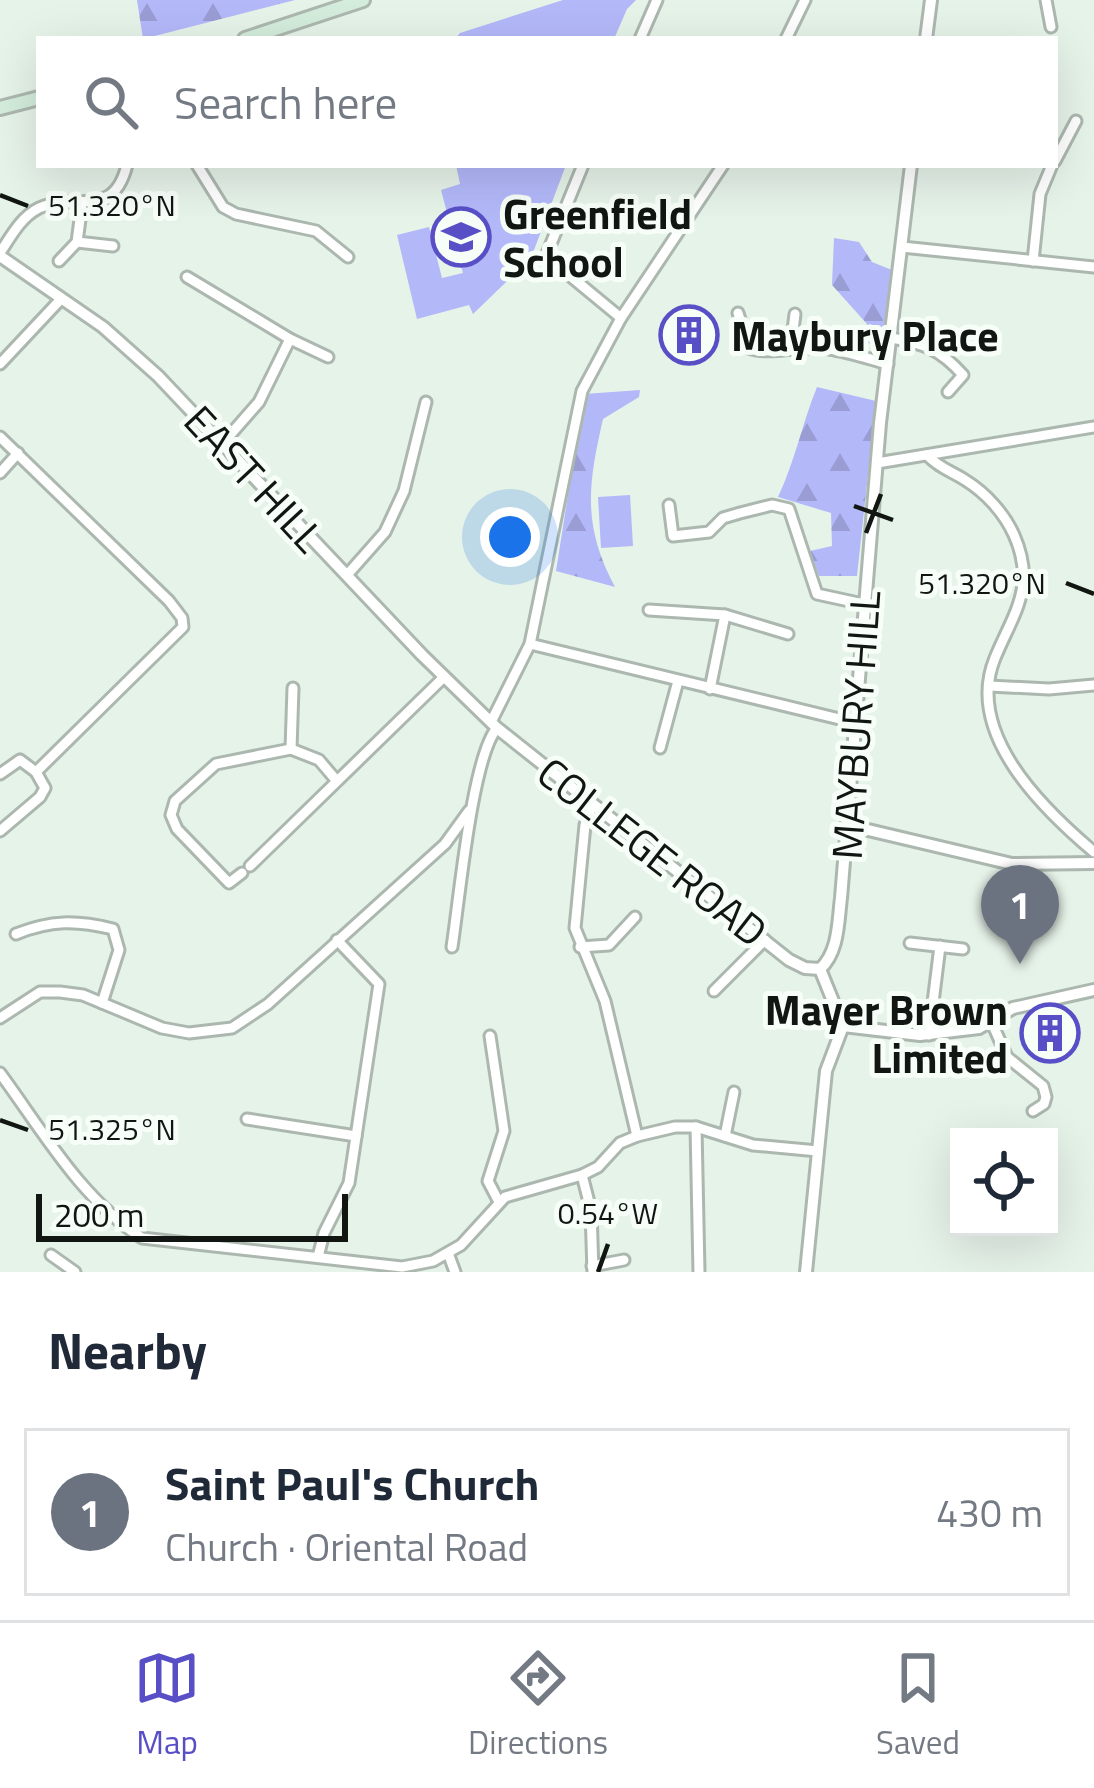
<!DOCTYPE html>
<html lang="en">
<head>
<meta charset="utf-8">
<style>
  body { margin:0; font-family:"Titillium Web",sans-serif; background:#f2f2f3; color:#1f2937 }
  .controls { position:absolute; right:36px; bottom:36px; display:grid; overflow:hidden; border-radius:0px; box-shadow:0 12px 48px #0002 }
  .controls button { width:108px; height:108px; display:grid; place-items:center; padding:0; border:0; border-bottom:3px solid #e0e1e3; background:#fff; color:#1f2937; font:60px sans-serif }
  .scale { position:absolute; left:36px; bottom:30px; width:312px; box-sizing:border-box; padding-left:12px; border:6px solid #111612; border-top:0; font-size:33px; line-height:42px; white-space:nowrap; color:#111612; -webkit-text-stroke:9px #f7fef8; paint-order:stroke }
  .you { position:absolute; left:510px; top:537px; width:42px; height:42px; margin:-30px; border:9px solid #fff; border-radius:50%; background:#1a73e8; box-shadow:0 0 0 18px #1a73e833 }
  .badge { display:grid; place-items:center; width:78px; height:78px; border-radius:50%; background:#584fc7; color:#fff; font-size:39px; font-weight:700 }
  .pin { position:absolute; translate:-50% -99px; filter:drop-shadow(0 3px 6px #0008) }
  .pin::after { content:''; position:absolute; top:63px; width:42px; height:36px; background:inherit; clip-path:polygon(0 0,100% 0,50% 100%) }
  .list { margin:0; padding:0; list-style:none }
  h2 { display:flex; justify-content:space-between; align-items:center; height:156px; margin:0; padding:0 48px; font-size:51px }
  h2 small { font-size:39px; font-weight:400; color:#747a83 }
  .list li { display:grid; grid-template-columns:78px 1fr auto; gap:36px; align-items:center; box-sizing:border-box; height:168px; margin:0 24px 24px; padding:0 24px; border:3px solid #e0e1e3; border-radius:0px }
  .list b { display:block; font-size:45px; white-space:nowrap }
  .list p { margin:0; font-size:39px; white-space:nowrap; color:#747a83 }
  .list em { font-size:39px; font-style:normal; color:#747a83 }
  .icon { flex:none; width:66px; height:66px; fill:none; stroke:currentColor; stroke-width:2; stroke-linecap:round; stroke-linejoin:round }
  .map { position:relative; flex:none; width:1094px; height:1272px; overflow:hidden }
  .search { position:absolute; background:#fff; box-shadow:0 12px 48px #0002; left:36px; right:36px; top:36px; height:132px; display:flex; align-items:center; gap:30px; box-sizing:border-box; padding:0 42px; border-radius:0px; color:#747a83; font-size:45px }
  .sheet { height:348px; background:#fff }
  nav { display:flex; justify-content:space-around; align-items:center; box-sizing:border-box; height:168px; border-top:3px solid #e0e1e3; background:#fff; font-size:33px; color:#747a83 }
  nav a { display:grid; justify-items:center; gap:6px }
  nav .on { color:#584fc7 }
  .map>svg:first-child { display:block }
</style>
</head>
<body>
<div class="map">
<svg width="1094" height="1272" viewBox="0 0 1094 1272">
  <defs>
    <pattern id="forest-firs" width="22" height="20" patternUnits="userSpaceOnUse" patternTransform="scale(3)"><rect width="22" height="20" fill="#b3b8f9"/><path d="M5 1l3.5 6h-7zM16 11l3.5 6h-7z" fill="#999dd4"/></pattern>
  </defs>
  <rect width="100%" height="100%" fill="#e6f3e9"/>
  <g fill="url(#forest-firs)">
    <path d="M 137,0 L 295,0 L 143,39 Z"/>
    <path d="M 834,238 L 859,242 L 872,262 L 892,270 L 882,347 L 867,343 L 867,324 L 832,285 Z"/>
    <path d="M 817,387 L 876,401 L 857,576 L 819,576 L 810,551 L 832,546 L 831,513 L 778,497 C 795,461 802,424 817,387 Z"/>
    <path d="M 640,390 L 639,397 L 603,419 C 588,485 582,525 615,587 L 556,571 L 584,394 Z"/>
  </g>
  <g fill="#b3b8f9">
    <path d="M 563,0 L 636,0 L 627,9 L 614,39 L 455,39 L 460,33 Z"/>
    <path d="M 456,165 L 566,165 L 531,258 L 473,314 L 469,305 L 417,319 L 397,235 L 429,227 L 442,278 L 463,273 L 441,190 L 460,184 Z"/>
    <path d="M 630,495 L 633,546 L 601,548 L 598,497 Z"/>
  </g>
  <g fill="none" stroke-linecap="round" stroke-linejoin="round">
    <defs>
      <g id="minor">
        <path d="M 1046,0 L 1051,27"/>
        <path d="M 640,39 L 657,0"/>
        <path d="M 786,39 L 805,0"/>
        <path d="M 1055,161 L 1076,121"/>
        <path d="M 197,165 L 223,207 L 236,214 L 316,231 L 348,257"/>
        <path d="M 583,165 L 546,256 L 621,318"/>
        <path d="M 77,242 L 113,246"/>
        <path d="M 902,247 L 1094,267"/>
        <path d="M 0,253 C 11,236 21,217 39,208 C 76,191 113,221 127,165"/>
        <path d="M 59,261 L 77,242 L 82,204"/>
        <path d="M 1033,261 L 1040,194 L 1052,165"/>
        <path d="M 187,277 L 290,339"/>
        <path d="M 738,313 L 749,348 C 769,356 804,344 829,349 C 849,352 869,359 888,364"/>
        <path d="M 891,338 C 924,343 941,350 963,375 L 948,392"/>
        <path d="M 791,346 L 795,314"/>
        <path d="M 0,364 L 61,299"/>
        <path d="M 0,437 L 169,601 L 182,618 L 183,627 L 36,772"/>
        <path d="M 223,443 L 259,402 L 290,339 L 328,357"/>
        <path d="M 927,455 C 939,468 951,471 965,480 C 986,493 1004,513 1014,535 C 1037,587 1013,614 995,658 C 964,733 1043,809 1094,852"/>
        <path d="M 877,463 L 1094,427"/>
        <path d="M 0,473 L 18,453"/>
        <path d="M 669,505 L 673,536 L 709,532 L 723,518 L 740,513 L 772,505 L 789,509 L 817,594 L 863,604"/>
        <path d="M 347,575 L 385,532 L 404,491 L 426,402"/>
        <path d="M 649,610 L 725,615 L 710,689"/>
        <path d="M 725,615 L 788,634"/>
        <path d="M 530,644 L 856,723"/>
        <path d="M 989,686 L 1049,689 L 1094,685"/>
        <path d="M 491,722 L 530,644 L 582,391 L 621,318 L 723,165"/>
        <path d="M 660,748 L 678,681"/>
        <path d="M 291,749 L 293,688"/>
        <path d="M 0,774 L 20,760 L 36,772 L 45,788 L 40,797 L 0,831"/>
        <path d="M 593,804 L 585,825 L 575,928 L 605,1001 L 637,1136"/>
        <path d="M 250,866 L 444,677"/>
        <path d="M 242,873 L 229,883 L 177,829 L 171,815 L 175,801 L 216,764 L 291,749 L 319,760 L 336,780"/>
        <path d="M 16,934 C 51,920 76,920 113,929 L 119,950 L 102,1003"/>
        <path d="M 910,943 L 963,949"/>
        <path d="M 452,947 C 459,902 472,757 497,728"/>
        <path d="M 580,947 L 609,945 L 635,917"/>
        <path d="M 714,991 L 765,940"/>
        <path d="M 0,1018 L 40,992 L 60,992 L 83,995 L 162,1028 L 189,1033 L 232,1028 L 268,1004 L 445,844 L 469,811"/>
        <path d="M 992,1023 L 1007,1057 L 1043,1086 L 1046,1097 L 1044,1104 L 1033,1111"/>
        <path d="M 929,1035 L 940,946"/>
        <path d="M 490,1036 L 504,1131 L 488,1181 L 499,1202"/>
        <path d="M 0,1073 C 42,1130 81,1199 142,1238 L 402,1267 L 433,1261 L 461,1245 L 505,1197 L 582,1175 L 598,1167 L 620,1143 L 637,1136 L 675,1127 L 696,1127 L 753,1145 L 818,1151"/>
        <path d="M 247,1119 L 356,1136"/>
        <path d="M 696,1127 L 699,1272"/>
        <path d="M 725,1136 L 734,1092"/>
        <path d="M 582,1175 L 591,1210 L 593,1272"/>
        <path d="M 448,1253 L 455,1272"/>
        <path d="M 51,1255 L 75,1272"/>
        <path d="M 318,1257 L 324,1233 L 349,1183 L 379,984 L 337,940"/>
        <path d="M 592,1266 L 624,1260"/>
      </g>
      <g id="tertiary">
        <path d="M 926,39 L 931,0"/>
        <path d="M 0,256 L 103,327 L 158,376 L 422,655 L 497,728 L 789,960 L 805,968 L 820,969"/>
        <path d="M 847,825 L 1012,864 L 1094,863"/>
        <path d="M 820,969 C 839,952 838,921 841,898 L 880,423 L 911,165"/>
        <path d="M 843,1026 L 920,1035 L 979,1028 L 1013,1008 L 1094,990"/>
        <path d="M 806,1272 L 826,1071 L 843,1026 L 820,969"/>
      </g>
      <g id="secondary">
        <path d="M 245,39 L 363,0"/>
        <path d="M 0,108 L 39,98"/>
      </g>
    </defs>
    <use href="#minor" stroke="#acb8af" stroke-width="15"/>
    <use href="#tertiary" stroke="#acb8af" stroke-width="16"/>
    <use href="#secondary" stroke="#acb8af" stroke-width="18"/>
    <use href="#minor" stroke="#fff" stroke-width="9"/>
    <use href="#tertiary" stroke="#fff" stroke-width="10"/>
    <use href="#secondary" stroke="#d3ecdb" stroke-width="12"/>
  </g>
  <path fill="none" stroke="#111612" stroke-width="4.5" d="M 0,195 L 28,206M 854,506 L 893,520M 866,533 L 881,494M 1066,583 L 1094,594M 0,1120 L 28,1130M 598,1272 L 608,1244"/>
  <defs>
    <symbol id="school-ring" viewBox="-11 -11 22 22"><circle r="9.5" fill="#f7fef8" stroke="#584fc7" stroke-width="1.5"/><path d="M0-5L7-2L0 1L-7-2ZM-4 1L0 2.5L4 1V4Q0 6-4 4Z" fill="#584fc7"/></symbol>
    <symbol id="building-ring" viewBox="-11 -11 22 22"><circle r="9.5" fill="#f7fef8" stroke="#584fc7" stroke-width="1.5"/><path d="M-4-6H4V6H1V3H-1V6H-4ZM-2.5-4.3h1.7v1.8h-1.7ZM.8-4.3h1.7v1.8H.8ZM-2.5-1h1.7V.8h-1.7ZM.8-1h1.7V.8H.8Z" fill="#584fc7"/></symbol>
  </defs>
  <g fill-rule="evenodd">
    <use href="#school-ring" x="428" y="204" width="66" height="66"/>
    <use href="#building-ring" x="656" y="302" width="66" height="66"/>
    <use href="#building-ring" x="1017" y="1000" width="66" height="66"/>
  </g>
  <g text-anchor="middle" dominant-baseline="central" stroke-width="10" stroke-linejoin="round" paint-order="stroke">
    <g font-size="42" font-weight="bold" fill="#111612" stroke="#f7fef8" text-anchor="start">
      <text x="503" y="213">Greenfield<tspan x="503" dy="48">School</tspan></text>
      <text x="731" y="335">Maybury Place</text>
      <text x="1008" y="1009" text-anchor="end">Mayer Brown<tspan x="1008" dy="48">Limited</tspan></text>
    </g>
    <g font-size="42" fill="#111612" stroke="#f7fef8">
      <text transform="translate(255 478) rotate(47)">EAST HILL</text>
      <text transform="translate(855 725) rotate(-86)">MAYBURY HILL</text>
      <text transform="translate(653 851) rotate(38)">COLLEGE ROAD</text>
    </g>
  </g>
  <g font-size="30" text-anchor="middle" fill="#111612" stroke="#f7fef8" stroke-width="10" stroke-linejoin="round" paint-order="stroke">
    <text x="112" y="216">51.320°N</text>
    <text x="982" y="594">51.320°N</text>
    <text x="112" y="1140">51.325°N</text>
    <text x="608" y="1224">0.54°W</text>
  </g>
</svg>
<div class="controls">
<button><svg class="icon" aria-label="locate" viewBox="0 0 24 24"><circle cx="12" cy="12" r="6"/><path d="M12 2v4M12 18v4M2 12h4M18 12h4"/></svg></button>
</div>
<div class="scale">200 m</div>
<div class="you"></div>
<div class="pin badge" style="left:1020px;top:964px;background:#6b7280">1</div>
<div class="search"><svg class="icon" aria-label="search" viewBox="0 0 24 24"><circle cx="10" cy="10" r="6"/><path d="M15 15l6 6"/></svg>Search here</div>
</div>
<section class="sheet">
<h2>Nearby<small></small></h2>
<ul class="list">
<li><span class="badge" style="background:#6b7280">1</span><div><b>Saint Paul's Church</b><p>Church · Oriental Road</p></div><em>430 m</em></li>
</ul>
</section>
<nav>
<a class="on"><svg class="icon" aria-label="map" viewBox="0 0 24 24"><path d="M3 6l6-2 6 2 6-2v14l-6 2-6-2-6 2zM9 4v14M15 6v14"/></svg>Map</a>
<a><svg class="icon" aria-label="directions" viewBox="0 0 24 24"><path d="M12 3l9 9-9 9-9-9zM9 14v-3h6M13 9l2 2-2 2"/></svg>Directions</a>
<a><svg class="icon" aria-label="saved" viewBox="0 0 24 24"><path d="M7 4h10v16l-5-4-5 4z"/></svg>Saved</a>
</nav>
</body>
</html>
